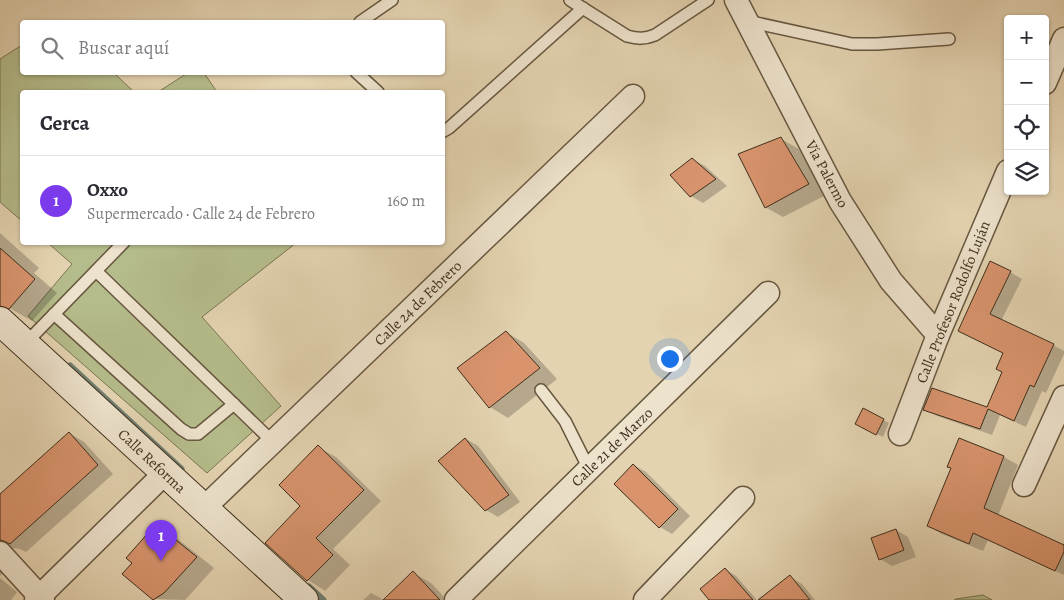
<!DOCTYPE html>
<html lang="es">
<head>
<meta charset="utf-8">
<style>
  body { margin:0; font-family:Alegreya,serif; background:#f7f7f7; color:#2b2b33 }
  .controls { position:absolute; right:15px; top:15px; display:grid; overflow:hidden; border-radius:5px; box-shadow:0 1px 4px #0004 }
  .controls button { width:45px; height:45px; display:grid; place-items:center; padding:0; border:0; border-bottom:1px solid #e1e1e2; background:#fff; color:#2b2b33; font:25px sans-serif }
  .you { position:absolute; left:669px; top:358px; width:18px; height:18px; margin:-12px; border:4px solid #fff; border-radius:50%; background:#1a73e8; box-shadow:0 0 0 8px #1a73e833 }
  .badge { display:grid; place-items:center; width:32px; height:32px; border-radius:50%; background:#7c3aed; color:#fff; font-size:16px; font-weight:700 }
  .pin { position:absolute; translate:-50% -41px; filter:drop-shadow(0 1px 2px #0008) }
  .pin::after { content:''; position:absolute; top:26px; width:18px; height:15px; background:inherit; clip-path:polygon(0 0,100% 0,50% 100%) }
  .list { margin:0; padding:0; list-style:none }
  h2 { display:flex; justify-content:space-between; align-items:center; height:65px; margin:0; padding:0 20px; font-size:21px }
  h2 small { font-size:16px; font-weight:400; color:#7c7c81 }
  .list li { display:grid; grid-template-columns:32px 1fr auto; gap:15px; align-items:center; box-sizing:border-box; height:90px; padding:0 20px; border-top:1px solid #e1e1e2 }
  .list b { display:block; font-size:19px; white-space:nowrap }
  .list p { margin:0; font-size:16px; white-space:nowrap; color:#7c7c81 }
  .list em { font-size:16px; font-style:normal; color:#7c7c81 }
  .icon { flex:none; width:28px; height:28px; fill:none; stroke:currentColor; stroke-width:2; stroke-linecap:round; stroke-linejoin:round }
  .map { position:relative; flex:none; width:1064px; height:600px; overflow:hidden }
  .search { position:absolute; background:#fff; box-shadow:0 1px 4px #0004; left:20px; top:20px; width:425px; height:55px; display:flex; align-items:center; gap:12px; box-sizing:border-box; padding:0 18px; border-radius:5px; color:#7c7c81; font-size:19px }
  .panel { position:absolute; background:#fff; box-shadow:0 1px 4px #0004; left:20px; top:90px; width:425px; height:155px; border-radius:5px }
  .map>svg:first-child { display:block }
</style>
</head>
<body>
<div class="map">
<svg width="1064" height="600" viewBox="0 0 1064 600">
  <rect width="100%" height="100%" fill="#e4d3b1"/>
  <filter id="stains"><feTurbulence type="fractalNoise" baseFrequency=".004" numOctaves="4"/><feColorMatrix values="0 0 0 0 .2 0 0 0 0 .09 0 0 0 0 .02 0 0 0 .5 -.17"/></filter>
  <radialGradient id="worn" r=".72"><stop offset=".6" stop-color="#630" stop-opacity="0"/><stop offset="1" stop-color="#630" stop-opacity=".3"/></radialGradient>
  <g fill="#b5bc8b" stroke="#7a7653">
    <path d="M 22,45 L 22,72 L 114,73 L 134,92 L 22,92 L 22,221 L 0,202 L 0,59 Z"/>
    <path d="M 189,72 L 204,73 L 217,92 L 158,92 Z"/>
    <path d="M 48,243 L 296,243 L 202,317 L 281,406 L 207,473 L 28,316 L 72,264 Z"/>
    <path d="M 983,595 L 992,600 L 954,600 L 956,599 Z"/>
  </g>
  <g fill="#0003">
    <path d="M 781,139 L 799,149 L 826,195 L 783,217 L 765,207 Z"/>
    <path d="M 692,159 L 705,166 L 727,186 L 703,203 L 691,196 Z"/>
    <path d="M 0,233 L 39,268 L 34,273 L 57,293 L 32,321 L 6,306 L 0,300 Z"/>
    <path d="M 1010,272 L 1022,279 L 1001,321 L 1053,345 L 1064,351 L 1064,354 L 1046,393 L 1042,391 L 1026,427 L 1000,415 L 992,435 L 937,416 L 925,409 L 987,408 L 1003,372 L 1005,353 L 972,337 Z"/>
    <path d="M 506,332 L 524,343 L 557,379 L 508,418 L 490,407 L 459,368 Z"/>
    <path d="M 863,410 L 889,423 L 883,437 L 862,427 Z"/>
    <path d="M 69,433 L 84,442 L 113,474 L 26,552 L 20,549 L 14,548 L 7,552 L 5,571 L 0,576 L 0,496 Z"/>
    <path d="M 466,439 L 478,446 L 520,502 L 498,517 L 486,510 Z"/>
    <path d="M 959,439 L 1004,457 L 1018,465 L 998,516 L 1062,546 L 1064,542 L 1064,575 L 988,540 L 983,551 L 942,534 L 928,526 L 952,468 Z"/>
    <path d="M 318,447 L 336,457 L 381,501 L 333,549 L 350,565 L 325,591 L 308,580 L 266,543 L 302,506 Z"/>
    <path d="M 634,465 L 646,472 L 690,516 L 672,534 L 660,527 Z"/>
    <path d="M 157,526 L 174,536 L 214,568 L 185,600 L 154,599 L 134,563 Z"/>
    <path d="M 896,530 L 908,537 L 916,557 L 892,566 L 880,559 Z"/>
    <path d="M 725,569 L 736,576 L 757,600 L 711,600 Z"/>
    <path d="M 413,573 L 431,583 L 447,600 L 385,600 Z"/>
    <path d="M 790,577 L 802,584 L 815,600 L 766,600 Z"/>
    <path d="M 0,578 L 17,592 L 11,600 L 0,600 Z"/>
    <path d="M 371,593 L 384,600 L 363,600 Z"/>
  </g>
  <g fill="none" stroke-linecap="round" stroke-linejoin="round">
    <g stroke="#728173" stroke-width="7">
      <path d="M 70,366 L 181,469"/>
      <path d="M 309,587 L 323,600"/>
    </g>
  </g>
  <g fill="#d9946e" stroke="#3e2f1b">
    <path d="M 781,137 L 809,184 L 765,208 L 738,154 Z"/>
    <path d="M 692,158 L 716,179 L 690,197 L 670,175 Z"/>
    <path d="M 0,248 L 35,279 L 9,309 L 0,306 Z"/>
    <path d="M 990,261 L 1011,271 L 990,314 L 1054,344 L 1034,387 L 1030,385 L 1014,421 L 988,409 L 980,429 L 923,410 L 932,388 L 987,407 L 1002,372 L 996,369 L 1003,353 L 958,331 Z"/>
    <path d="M 506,331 L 540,368 L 489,408 L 457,368 Z"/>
    <path d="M 863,408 L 884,419 L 876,435 L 855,424 Z"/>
    <path d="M 69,432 L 98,465 L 10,544 L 4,541 L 0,540 L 0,494 Z"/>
    <path d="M 465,438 L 509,495 L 485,511 L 438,461 Z"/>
    <path d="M 959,438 L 1004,456 L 984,508 L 1064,545 L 1064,552 L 1055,571 L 973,533 L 969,544 L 927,526 L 951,468 L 947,467 Z"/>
    <path d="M 318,445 L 364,490 L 316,538 L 333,555 L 307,581 L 265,543 L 300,506 L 279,485 Z"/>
    <path d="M 633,464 L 678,509 L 659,528 L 614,484 Z"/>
    <path d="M 156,524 L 197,557 L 164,593 L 153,600 L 122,574 L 132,563 L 126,558 Z"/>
    <path d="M 896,529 L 904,550 L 879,560 L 871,538 Z"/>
    <path d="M 725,568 L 753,600 L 709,600 L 700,589 Z"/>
    <path d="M 413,571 L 440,600 L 383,600 Z"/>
    <path d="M 790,575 L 810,600 L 758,600 Z"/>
  </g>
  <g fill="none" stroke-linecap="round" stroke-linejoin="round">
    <defs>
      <g id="lane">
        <path d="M 570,0 L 627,36 C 638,39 645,39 655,35 L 708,0"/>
        <path d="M 747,21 L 852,44 L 877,44 L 949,39"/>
        <path d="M 360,22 L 392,0"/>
        <path d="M 356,72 L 378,92"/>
        <path d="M 442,132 L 449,128 L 583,8"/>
        <path d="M 96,271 L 273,442"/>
        <path d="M 54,314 L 181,429 L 189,434 L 198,434 L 234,404"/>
        <path d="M 25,344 L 124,242"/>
        <path d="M 541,390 L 565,421 L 589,469"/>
      </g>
      <g id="street">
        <path d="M 736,0 L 840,201 L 891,281 L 938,335"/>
        <path d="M 1045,83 L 1064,39"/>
        <path d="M 900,434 L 938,335 L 1008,171"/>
        <path d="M 1024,485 L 1064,397"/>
        <path d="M 203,509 L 633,96"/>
        <path d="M 0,553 L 43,600"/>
        <path d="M 36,600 L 165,473"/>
        <path d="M 456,600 L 768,293"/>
        <path d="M 645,600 L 743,498"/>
      </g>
      <path id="secondary" d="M 0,321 L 304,600"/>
    </defs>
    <use href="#lane" stroke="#685840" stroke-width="14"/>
    <use href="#street" stroke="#685840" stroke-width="25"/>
    <use href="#secondary" stroke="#3e2f1b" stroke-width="30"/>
    <use href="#lane" stroke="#ede2cc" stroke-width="11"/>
    <use href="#street" stroke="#ede2cc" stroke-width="22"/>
    <use href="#secondary" stroke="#ede2cc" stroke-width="28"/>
  </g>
  <g text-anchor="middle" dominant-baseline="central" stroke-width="4.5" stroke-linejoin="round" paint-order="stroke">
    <g font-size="15" fill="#3e2f1b" stroke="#ede2cc">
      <text transform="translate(827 174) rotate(62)">Vía Palermo</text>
      <text transform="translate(953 302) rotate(-68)">Calle Profesor Rodolfo Luján</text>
      <text transform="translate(418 303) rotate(-44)">Calle 24 de Febrero</text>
      <text transform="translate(612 447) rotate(-44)">Calle 21 de Marzo</text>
      <text transform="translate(152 461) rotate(43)">Calle Reforma</text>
    </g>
  </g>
  <rect width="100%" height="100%" filter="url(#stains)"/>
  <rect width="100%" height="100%" fill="url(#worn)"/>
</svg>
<div class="controls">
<button>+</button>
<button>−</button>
<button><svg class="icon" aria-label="locate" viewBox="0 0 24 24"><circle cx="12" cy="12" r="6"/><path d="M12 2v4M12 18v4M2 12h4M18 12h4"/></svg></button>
<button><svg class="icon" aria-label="layers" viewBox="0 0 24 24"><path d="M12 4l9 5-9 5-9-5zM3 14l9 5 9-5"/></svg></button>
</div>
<div class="you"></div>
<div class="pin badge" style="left:161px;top:561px">1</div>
<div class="search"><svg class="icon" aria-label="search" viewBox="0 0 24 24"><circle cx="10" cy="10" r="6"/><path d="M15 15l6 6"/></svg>Buscar aquí</div>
<section class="panel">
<h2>Cerca<small></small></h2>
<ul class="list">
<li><span class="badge">1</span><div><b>Oxxo</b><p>Supermercado · Calle 24 de Febrero</p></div><em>160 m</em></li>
</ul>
</section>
</div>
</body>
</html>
